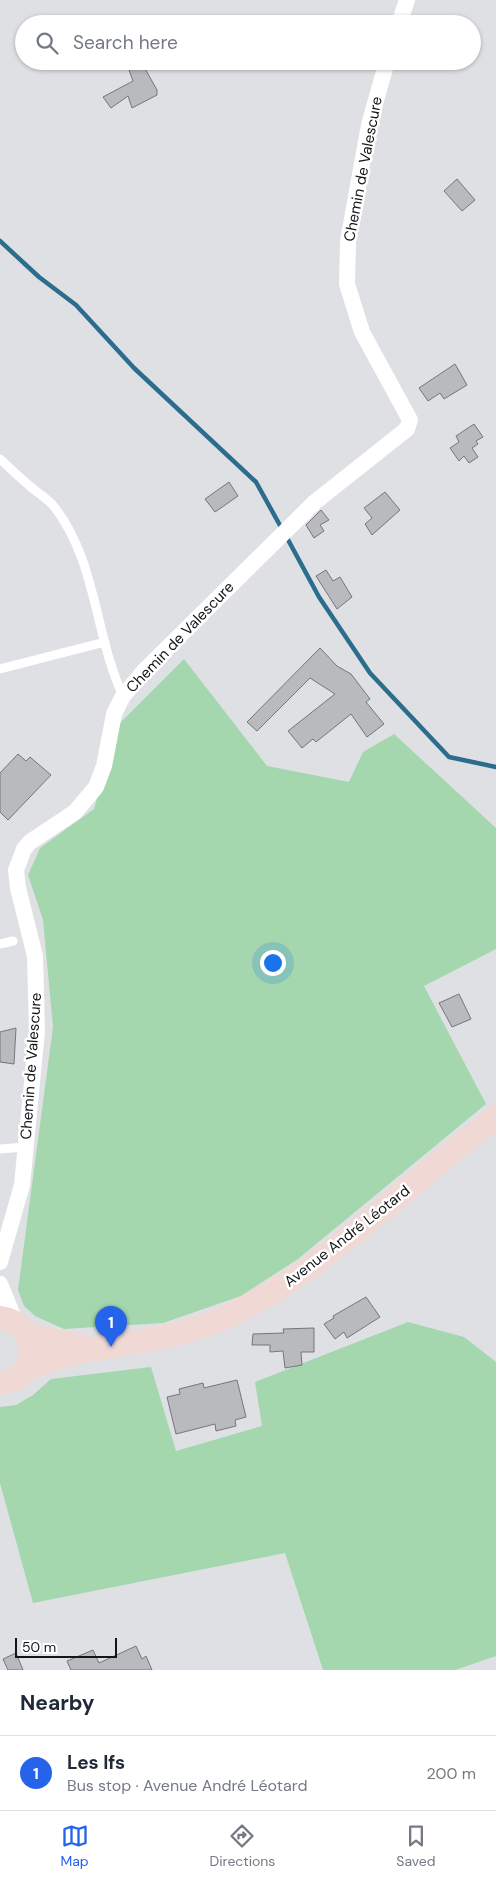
<!DOCTYPE html>
<html lang="en">
<head>
<meta charset="utf-8">
<style>
  body { margin:0; font-family:"DM Sans",sans-serif; background:#f6f6f7; color:#1f2937 }
  .scale { position:absolute; left:15px; bottom:12px; width:102px; box-sizing:border-box; padding-left:5px; border:2px solid #141516; border-top:0; font-size:14px; line-height:18px; white-space:nowrap; color:#141516; -webkit-text-stroke:4px #fff; paint-order:stroke }
  .you { position:absolute; left:272px; top:962px; width:18px; height:18px; margin:-12px; border:4px solid #fff; border-radius:50%; background:#1a73e8; box-shadow:0 0 0 8px #1a73e833 }
  .badge { display:grid; place-items:center; width:32px; height:32px; border-radius:50%; background:#2563eb; color:#fff; font-size:16px; font-weight:700 }
  .pin { position:absolute; translate:-50% -41px; filter:drop-shadow(0 1px 2px #0008) }
  .pin::after { content:''; position:absolute; top:26px; width:18px; height:15px; background:inherit; clip-path:polygon(0 0,100% 0,50% 100%) }
  .list { margin:0; padding:0; list-style:none }
  h2 { display:flex; justify-content:space-between; align-items:center; height:65px; margin:0; padding:0 20px; font-size:21px }
  h2 small { font-size:16px; font-weight:400; color:#747a83 }
  .list li { display:grid; grid-template-columns:32px 1fr auto; gap:15px; align-items:center; box-sizing:border-box; height:75px; padding:0 20px; border-top:1px solid #e0e1e3 }
  .list b { display:block; font-size:19px; white-space:nowrap }
  .list p { margin:0; font-size:16px; white-space:nowrap; color:#747a83 }
  .list em { font-size:16px; font-style:normal; color:#747a83 }
  .icon { flex:none; width:28px; height:28px; fill:none; stroke:currentColor; stroke-width:2; stroke-linecap:round; stroke-linejoin:round }
  .map { position:relative; flex:none; width:496px; height:1670px; overflow:hidden }
  .search { position:absolute; background:#fff; box-shadow:0 1px 4px #0004; left:15px; right:15px; top:15px; height:55px; display:flex; align-items:center; gap:12px; box-sizing:border-box; padding:0 18px; border-radius:28px; color:#747a83; font-size:19px }
  .sheet { height:140px; background:#fff }
  nav { display:flex; justify-content:space-around; align-items:center; box-sizing:border-box; height:70px; border-top:1px solid #e0e1e3; background:#fff; font-size:14px; color:#747a83 }
  nav a { display:grid; justify-items:center; gap:2px }
  nav .on { color:#2563eb }
  .map>svg:first-child { display:block }
</style>
</head>
<body>
<div class="map">
<svg width="496" height="1670" viewBox="0 0 496 1670">
  <rect width="100%" height="100%" fill="#dee0e4"/>
  <g fill="#a4d7ae">
    <path d="M 184,659 L 267,766 L 349,782 L 363,752 L 394,734 L 496,828 L 496,949 L 424,986 L 486,1104 L 298,1259 L 241,1296 L 163,1323 L 64,1329 L 35,1316 L 24,1306 L 18,1290 L 53,1027 L 43,920 L 28,875 L 40,848 L 94,809 L 119,724 Z"/>
    <path d="M 408,1322 L 464,1337 L 496,1362 L 496,1656 L 455,1670 L 323,1670 L 285,1553 L 33,1603 L 0,1483 L 0,1407 L 16,1405 L 33,1395 L 51,1379 L 151,1367 L 176,1451 L 262,1426 L 255,1382 Z"/>
  </g>
  <g fill="none" stroke-linecap="round" stroke-linejoin="round">
    <g stroke="#2c6c8d" stroke-width="4.5">
      <path d="M 0,241 L 39,277 L 76,305 L 134,368 L 256,482 L 282,529"/>
      <path d="M 286,536 L 319,597 L 370,673 L 449,757 L 496,767"/>
    </g>
  </g>
  <g fill="#b8babe" stroke="#74767a">
    <path d="M 143,65 L 157,90 L 157,95 L 132,108 L 128,96 L 111,108 L 103,97 L 133,81 L 129,70 Z"/>
    <path d="M 457,179 L 475,200 L 462,211 L 444,191 Z"/>
    <path d="M 455,364 L 467,385 L 444,399 L 440,393 L 428,401 L 419,388 Z"/>
    <path d="M 474,424 L 483,437 L 476,441 L 478,444 L 472,448 L 478,457 L 469,463 L 464,456 L 459,461 L 450,448 L 459,442 L 456,436 Z"/>
    <path d="M 229,482 L 238,496 L 215,512 L 205,499 Z"/>
    <path d="M 385,492 L 400,510 L 372,535 L 365,524 L 372,518 L 364,508 Z"/>
    <path d="M 321,510 L 329,520 L 320,525 L 324,531 L 314,538 L 306,525 Z"/>
    <path d="M 326,570 L 333,581 L 340,577 L 352,597 L 337,609 L 316,576 Z"/>
    <path d="M 320,648 L 337,666 L 351,674 L 370,699 L 366,702 L 384,724 L 367,737 L 351,714 L 316,742 L 313,739 L 302,748 L 288,731 L 335,694 L 310,678 L 257,731 L 247,722 Z"/>
    <path d="M 18,754 L 26,761 L 30,757 L 51,775 L 8,820 L 0,812 L 0,773 Z"/>
    <path d="M 459,994 L 471,1019 L 452,1027 L 439,1003 Z"/>
    <path d="M 16,1028 L 14,1064 L 0,1062 L 0,1032 Z"/>
    <path d="M 366,1297 L 380,1317 L 347,1338 L 344,1332 L 335,1339 L 324,1324 L 334,1318 L 333,1316 Z"/>
    <path d="M 314,1328 L 314,1352 L 301,1352 L 302,1365 L 285,1368 L 283,1351 L 270,1352 L 270,1345 L 252,1345 L 253,1334 L 284,1333 L 283,1329 Z"/>
    <path d="M 237,1380 L 246,1417 L 235,1420 L 236,1426 L 216,1431 L 215,1424 L 176,1434 L 167,1397 L 180,1394 L 179,1389 L 203,1383 L 204,1388 Z"/>
    <path d="M 136,1646 L 142,1659 L 146,1656 L 152,1670 L 71,1670 L 67,1661 L 93,1650 L 99,1663 Z"/>
    <path d="M 16,1653 L 23,1670 L 8,1670 L 3,1659 Z"/>
  </g>
  <g fill="none" stroke-linecap="round" stroke-linejoin="round">
    <g stroke="#fff" stroke-width="9">
      <path d="M 0,459 C 10,468 20,478 31,487 C 38,493 46,498 52,504 C 97,559 94,634 123,696"/>
      <path d="M 0,669 L 105,642"/>
      <path d="M 0,944 L 13,941"/>
      <path d="M 0,1149 L 26,1147"/>
    </g>
    <g stroke="#fff" stroke-width="16">
      <path d="M 399,24 L 407,0"/>
      <path d="M 0,1262 L 22,1185 L 37,1031 L 35,956 L 18,888 L 16,870 L 24,849 L 30,842 L 75,812 L 96,787 L 104,766 L 114,714 L 123,696 L 144,671 L 315,502 L 407,429 L 410,420 L 362,332 L 347,284 L 348,241 L 369,125 L 387,61"/>
      <path d="M 0,1284 L 16,1323"/>
    </g>
    <g stroke="#f0d9d5" stroke-width="24">
      <path d="M 0,1318 C 41,1323 40,1380 0,1383"/>
      <path d="M 25,1332 L 38,1337 L 86,1347"/>
      <path d="M 25,1370 C 86,1342 156,1347 219,1320 C 280,1294 331,1252 382,1210 C 420,1179 458,1147 496,1116"/>
    </g>
  </g>
  <g text-anchor="middle" dominant-baseline="central" stroke-width="5" stroke-linejoin="round" paint-order="stroke">
    <g font-size="15" fill="#141516" stroke="#fff">
      <text transform="translate(363 169) rotate(-79)">Chemin de Valescure</text>
      <text transform="translate(180 637) rotate(-46)">Chemin de Valescure</text>
      <text transform="translate(31 1066) rotate(-86)">Chemin de Valescure</text>
      <text transform="translate(347 1236) rotate(-38)">Avenue André Léotard</text>
    </g>
  </g>
</svg>
<div class="scale">50 m</div>
<div class="you"></div>
<div class="pin badge" style="left:111px;top:1347px">1</div>
<div class="search"><svg class="icon" aria-label="search" viewBox="0 0 24 24"><circle cx="10" cy="10" r="6"/><path d="M15 15l6 6"/></svg>Search here</div>
</div>
<section class="sheet">
<h2>Nearby<small></small></h2>
<ul class="list">
<li><span class="badge">1</span><div><b>Les Ifs</b><p>Bus stop · Avenue André Léotard</p></div><em>200 m</em></li>
</ul>
</section>
<nav>
<a class="on"><svg class="icon" aria-label="map" viewBox="0 0 24 24"><path d="M3 6l6-2 6 2 6-2v14l-6 2-6-2-6 2zM9 4v14M15 6v14"/></svg>Map</a>
<a><svg class="icon" aria-label="directions" viewBox="0 0 24 24"><path d="M12 3l9 9-9 9-9-9zM9 14v-3h6M13 9l2 2-2 2"/></svg>Directions</a>
<a><svg class="icon" aria-label="saved" viewBox="0 0 24 24"><path d="M7 4h10v16l-5-4-5 4z"/></svg>Saved</a>
</nav>
</body>
</html>
